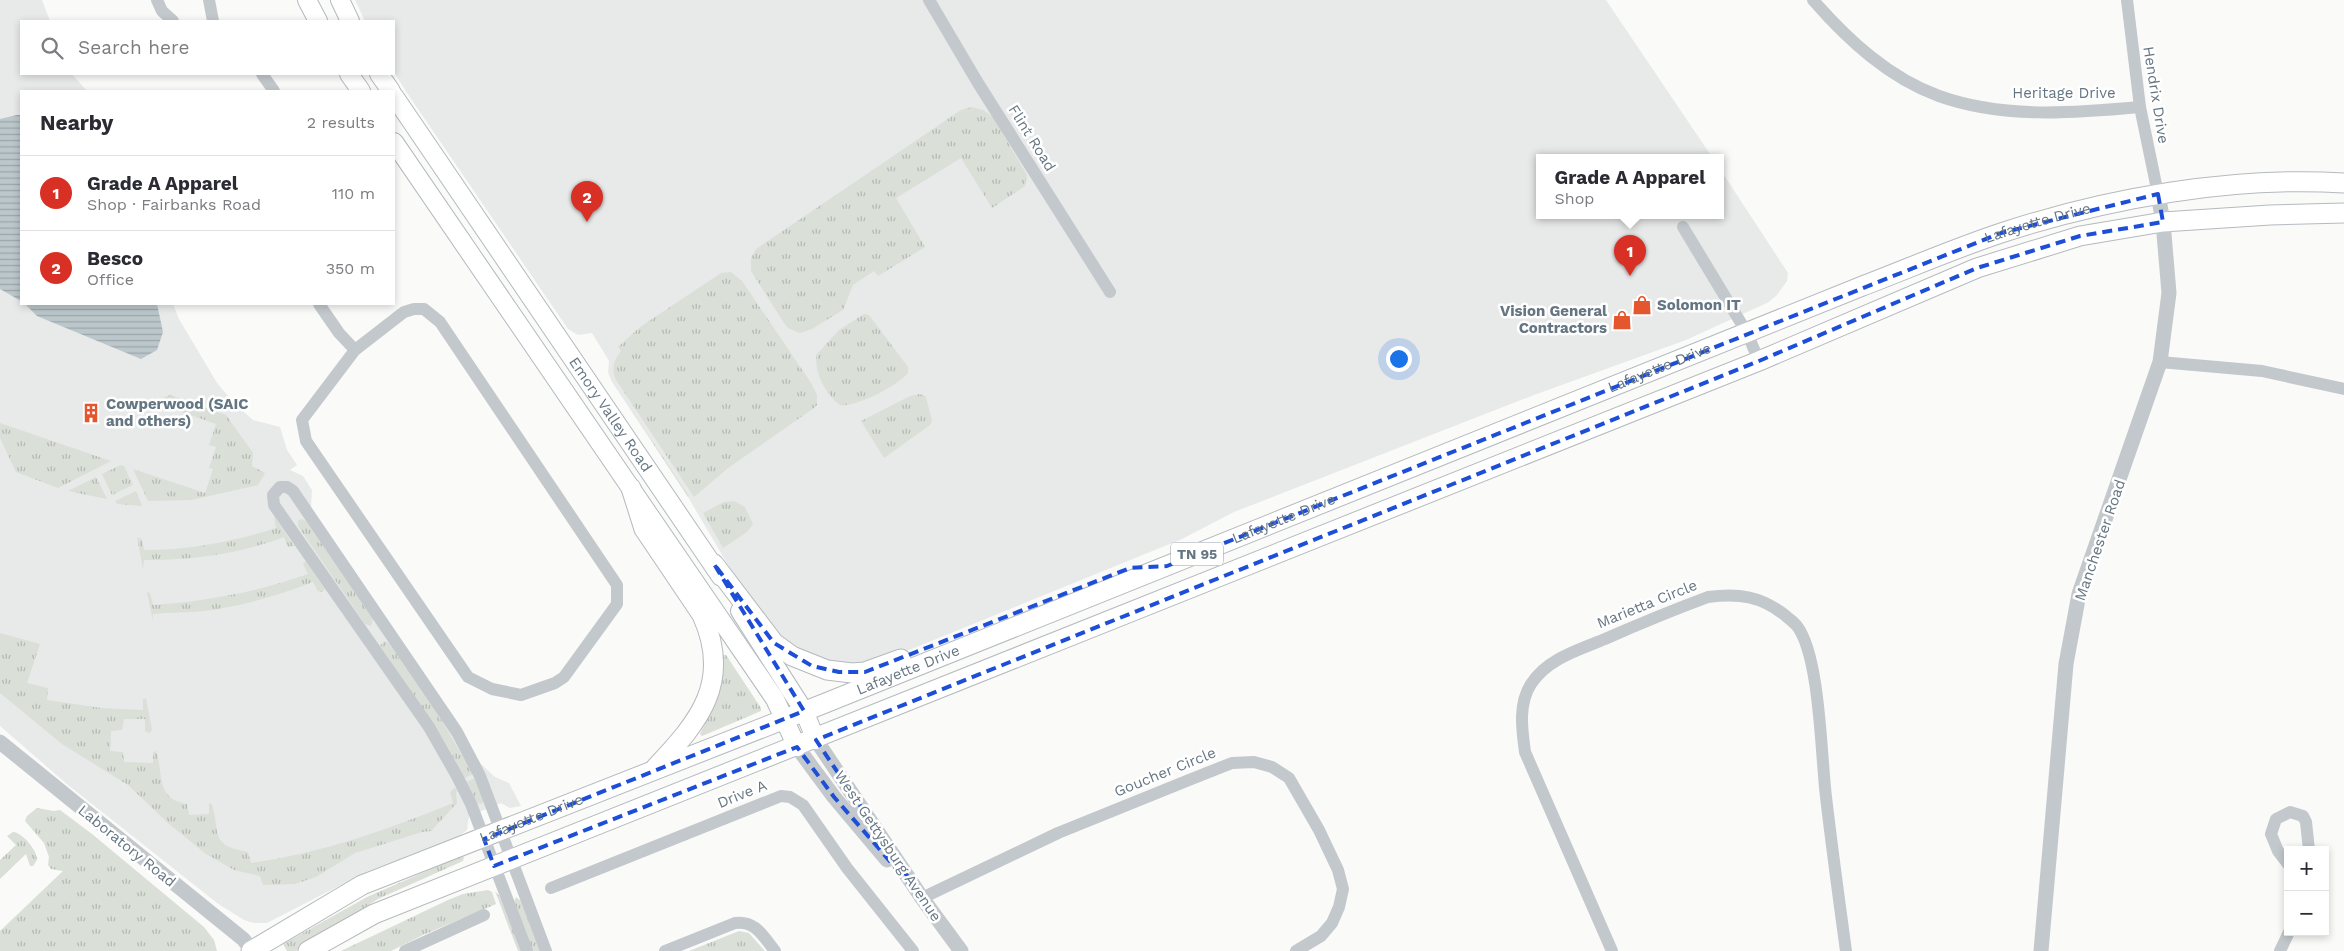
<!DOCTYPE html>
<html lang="en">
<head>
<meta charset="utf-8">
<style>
  body { margin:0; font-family:"Work Sans",sans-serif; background:#f2f2f3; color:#2b2b33 }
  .controls { position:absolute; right:15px; bottom:15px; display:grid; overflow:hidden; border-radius:0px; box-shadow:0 2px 8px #0003 }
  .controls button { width:45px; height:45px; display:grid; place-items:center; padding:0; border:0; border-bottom:1px solid #e1e1e2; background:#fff; color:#2b2b33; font:25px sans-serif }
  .you { position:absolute; left:1398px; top:358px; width:18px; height:18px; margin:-12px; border:4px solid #fff; border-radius:50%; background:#1a73e8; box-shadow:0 0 0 8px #1a73e833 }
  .badge { display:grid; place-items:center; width:32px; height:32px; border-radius:50%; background:#d93025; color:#fff; font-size:16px; font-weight:700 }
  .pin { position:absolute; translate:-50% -41px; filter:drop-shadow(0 1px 2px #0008) }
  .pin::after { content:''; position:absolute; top:26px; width:18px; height:15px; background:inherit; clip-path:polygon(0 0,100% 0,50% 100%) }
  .popup { position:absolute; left:1536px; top:154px; width:188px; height:65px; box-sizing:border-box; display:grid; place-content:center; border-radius:0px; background:#fff; filter:drop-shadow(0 1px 4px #0005); font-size:16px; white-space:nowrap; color:#7c7c81 }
  .popup b { font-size:19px; color:#2b2b33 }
  .popup::after { content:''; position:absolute; left:50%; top:100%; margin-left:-10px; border:10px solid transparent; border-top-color:#fff }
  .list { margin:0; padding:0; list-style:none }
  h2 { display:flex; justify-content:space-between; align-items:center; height:65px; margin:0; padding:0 20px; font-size:21px }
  h2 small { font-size:16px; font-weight:400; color:#7c7c81 }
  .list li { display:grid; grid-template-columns:32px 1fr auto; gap:15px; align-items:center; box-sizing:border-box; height:75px; padding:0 20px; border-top:1px solid #e1e1e2 }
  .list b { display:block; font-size:19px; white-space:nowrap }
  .list p { margin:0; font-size:16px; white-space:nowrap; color:#7c7c81 }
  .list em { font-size:16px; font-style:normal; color:#7c7c81 }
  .icon { flex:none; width:28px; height:28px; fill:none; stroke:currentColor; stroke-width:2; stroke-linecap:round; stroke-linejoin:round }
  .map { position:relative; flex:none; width:2344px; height:951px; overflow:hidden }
  .search { position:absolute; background:#fff; box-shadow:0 2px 8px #0003; left:20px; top:20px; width:375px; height:55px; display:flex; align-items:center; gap:12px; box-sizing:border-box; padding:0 18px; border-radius:0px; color:#7c7c81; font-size:19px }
  .panel { position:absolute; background:#fff; box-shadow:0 2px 8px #0003; left:20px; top:90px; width:375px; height:215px; border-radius:0px }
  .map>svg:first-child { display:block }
</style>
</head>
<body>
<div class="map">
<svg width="2344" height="951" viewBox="0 0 2344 951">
  <defs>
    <pattern id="grass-tufts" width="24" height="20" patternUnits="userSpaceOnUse" patternTransform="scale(1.25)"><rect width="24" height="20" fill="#dadfd7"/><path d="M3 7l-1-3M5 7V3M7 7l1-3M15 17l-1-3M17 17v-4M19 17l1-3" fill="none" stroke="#b4b9b4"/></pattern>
    <pattern id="water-rules" width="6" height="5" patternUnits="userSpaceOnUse" patternTransform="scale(1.25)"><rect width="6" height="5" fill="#bbc7cb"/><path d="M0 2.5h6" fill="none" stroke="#9ca6aa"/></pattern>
  </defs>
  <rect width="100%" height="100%" fill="#fafaf8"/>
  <g fill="#e8e9e9">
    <path d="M 0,0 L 42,0 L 50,21 L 21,21 L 21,74 L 72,74 L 87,91 L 21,91 L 21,304 L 173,304 L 179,319 L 217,383 L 235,404 L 253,420 L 280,427 L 287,450 L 297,465 L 290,470 L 303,476 L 312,490 L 311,507 L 457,722 L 481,764 L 495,777 L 509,783 L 521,806 L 510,808 L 501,803 L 469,816 L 467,830 L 459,836 L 368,871 L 267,923 L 254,923 L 244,920 L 217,903 L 68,785 L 0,726 Z"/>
    <path d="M 355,0 L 1606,0 L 1712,157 L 1540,157 L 1540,215 L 1720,215 L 1720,169 L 1788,273 L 1787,281 L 1777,295 L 1769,302 L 1686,340 L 1534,395 L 1234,512 L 1182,539 L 892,657 L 876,662 L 841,666 L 788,645 L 751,604 L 678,480 L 612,382 L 608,372 L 609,361 L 592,333 L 578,335 L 568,329 L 405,90 L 394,72 L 394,21 L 365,21 Z"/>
  </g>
  <g fill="url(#grass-tufts)">
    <path d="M 972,107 L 983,110 L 993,117 L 1027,175 L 1025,186 L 992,208 L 961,158 L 896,198 L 925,247 L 878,276 L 874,271 L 853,285 L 843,310 L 812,329 L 800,333 L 788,328 L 784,323 L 751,271 L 751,258 L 756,249 L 961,110 Z"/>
    <path d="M 731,272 L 742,281 L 811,383 L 817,395 L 817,405 L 814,408 L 728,468 L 694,497 L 616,380 C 611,368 614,360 621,351 L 618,347 L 640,327 L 721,273 Z"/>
    <path d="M 864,314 L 869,315 L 908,367 L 908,373 C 897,386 857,407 840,405 C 826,395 813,371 817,354 L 839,330 Z"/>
    <path d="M 616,387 L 689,496 L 688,497 Z"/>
    <path d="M 920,394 L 926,397 L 932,421 L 930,425 L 884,458 L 861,421 L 910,396 Z"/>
    <path d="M 170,395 L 226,415 L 253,453 L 252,466 L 265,473 L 258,485 L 191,500 L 148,501 L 133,469 L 205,493 L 213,469 L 209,468 L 216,447 L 209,445 L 216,424 L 153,402 Z"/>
    <path d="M 0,423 L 111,461 L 58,488 L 16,472 L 0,438 Z"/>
    <path d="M 121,465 L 124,466 L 133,485 L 112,495 L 102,474 Z"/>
    <path d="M 96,477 L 107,499 L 68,491 Z"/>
    <path d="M 136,491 L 142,506 L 117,504 L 115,501 Z"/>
    <path d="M 734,501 L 745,507 L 753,524 L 747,532 L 723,548 L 703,513 L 724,502 Z"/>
    <path d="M 274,516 L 294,546 L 288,547 L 284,537 C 239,554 192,560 144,560 L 143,569 L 137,537 L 142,539 L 144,550 C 189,550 232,542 276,528 Z"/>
    <path d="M 301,519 L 306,521 L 373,619 L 371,626 L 365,624 L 298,526 L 298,521 Z"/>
    <path d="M 306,561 L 325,589 L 322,592 L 318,591 L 313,582 C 278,596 240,606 204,611 C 187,613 170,612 153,614 L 153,621 L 147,592 L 150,593 L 153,605 C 207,601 257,592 308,574 L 303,564 Z"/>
    <path d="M 0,633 L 40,644 L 27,683 L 48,688 L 47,700 L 101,708 L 143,710 L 143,699 L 146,698 L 152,730 L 149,733 L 145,731 L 145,719 L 124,719 L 122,730 L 111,731 L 110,751 L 123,752 L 124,762 L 153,763 L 153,752 L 156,751 C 164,774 155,799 187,804 L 189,815 L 209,814 L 209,804 L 211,803 C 222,832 207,845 248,852 L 251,863 C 322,853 387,830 453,803 L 450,792 L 454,788 L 458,790 L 456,792 L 457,803 L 431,831 L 422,832 L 355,853 L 316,877 L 295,884 L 263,885 L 260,876 L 234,870 L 206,854 L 168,823 L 128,785 L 62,744 L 0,693 Z"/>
    <path d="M 384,641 L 389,643 L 439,716 L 473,774 L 465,778 L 445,742 L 380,646 Z"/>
    <path d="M 723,655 L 726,655 L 761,708 L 761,711 L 702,736 L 700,734 L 717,700 Z"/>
    <path d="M 475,778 L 484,802 L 481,804 L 477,803 L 467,782 Z"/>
    <path d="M 37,808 L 54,811 L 60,810 L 92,834 L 204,927 L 214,940 L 217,951 L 0,951 L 0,931 L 63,871 L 51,869 L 48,865 L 49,857 L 44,843 L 25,821 L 27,816 Z"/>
    <path d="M 13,832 C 23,833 37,850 37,860 L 33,866 L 30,866 L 26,854 L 0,879 L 0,860 L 16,845 L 7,836 Z"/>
    <path d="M 461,856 L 464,857 L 463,861 L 378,899 L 296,951 L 287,951 L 283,944 L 367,897 Z"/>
    <path d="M 488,890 L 492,892 L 496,904 L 423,935 L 391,951 L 341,951 L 448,900 L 463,894 Z"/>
    <path d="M 495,891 L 500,897 L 521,951 L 518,951 Z"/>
    <path d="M 516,897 L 521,901 L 540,951 L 532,951 L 514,902 Z"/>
    <path d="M 739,931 L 749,933 L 765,951 L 689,951 Z"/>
  </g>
  <g fill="url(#water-rules)">
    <path d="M 17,115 L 21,115 L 21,301 L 0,289 L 0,119 Z"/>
    <path d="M 25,304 L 157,304 L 163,332 L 157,350 L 141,359 L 37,316 Z"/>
  </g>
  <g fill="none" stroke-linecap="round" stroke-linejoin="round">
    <defs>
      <g id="secondary">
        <path d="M 307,0 L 318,21"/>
        <path d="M 340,0 L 350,21"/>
        <path d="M 349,74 L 361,91"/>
        <path d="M 379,74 L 391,91"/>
        <path id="s1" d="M 394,96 L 721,577"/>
        <path d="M 394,142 L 775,699 L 797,747"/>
        <path d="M 740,611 L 804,711 L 816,740"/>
      </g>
      <g id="primary">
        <path d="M 631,488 L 644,529 L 702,615 C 732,681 700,721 656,767"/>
        <path d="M 714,564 L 774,643 L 792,656 L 827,670 L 852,673 L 865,672 L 901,659"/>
        <path id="s2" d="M 251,951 L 362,885 L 823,704 L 1860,287 C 1907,269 1953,249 2001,233 C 2108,198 2232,176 2344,183"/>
        <path d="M 308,951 L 374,914 L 1759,361 L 1977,268 L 2080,236 L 2163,222 L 2270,215 L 2344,213"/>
      </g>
    </defs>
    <use href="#secondary" stroke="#b3babf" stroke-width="20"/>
    <use href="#primary" stroke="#b5babe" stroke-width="21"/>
    <g stroke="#c3c8cc" stroke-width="12">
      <path d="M 157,0 L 162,11 L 173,21"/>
      <path d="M 209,0 L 213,21"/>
      <path d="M 929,0 L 978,83 L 1110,292"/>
      <path d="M 1813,0 C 1848,40 1889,78 1939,96 C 2003,119 2075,113 2140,107"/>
      <path d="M 2127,0 L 2140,107 L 2158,194"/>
      <path d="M 262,74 L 274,91"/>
      <path d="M 1683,227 L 1747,333 L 1759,361"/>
      <path d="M 319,304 L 339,333 L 355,350"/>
      <path d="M 414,309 L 424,309 L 440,322 L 617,585 L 617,604 L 564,677 L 555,683 L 521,695 L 492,689 L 468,677 L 306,441 L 302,420 L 355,350 L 404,312 Z"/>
      <path d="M 2160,362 L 2262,371 L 2344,389"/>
      <path d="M 2288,864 L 2278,851 L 2271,834 L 2276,819 L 2290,812 L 2303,816 L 2306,822 L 2309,850"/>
      <path d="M 551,888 L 781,796 L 790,797 L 803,805 L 847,868 L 913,951"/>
      <path d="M 922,898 L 1058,833 L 1189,780 L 1232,763 L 1254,762 L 1272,767 L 1289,778 L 1319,830 L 1338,870 L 1343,889 L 1339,907 L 1332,923 L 1321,936 L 1296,951"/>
      <path d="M 405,951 L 484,915"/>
      <path d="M 527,951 L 471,804 L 457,776 L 429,727 L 274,505 L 273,495 L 280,487 L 287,487 L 293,491 L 457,732 L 480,776 L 546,951"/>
      <path d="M 665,951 L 735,923 C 755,920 763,936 775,951"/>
      <path d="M 1612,951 L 1525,752 C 1522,730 1518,704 1531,684 C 1547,659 1578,650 1605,639 C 1639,624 1673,610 1708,597 C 1739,593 1761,596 1786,616 C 1789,619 1794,622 1797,626 C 1820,656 1821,756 1826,797 C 1832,848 1839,900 1846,951"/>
      <path d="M 2280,951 L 2289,932"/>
    </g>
    <g stroke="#c3c8cc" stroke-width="15">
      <path d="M 816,740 L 922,898 L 961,951"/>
      <path d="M 0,742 L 243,939 L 253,951"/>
      <path d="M 797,747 L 834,797 L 887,860"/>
      <path d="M 2041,951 L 2066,664 L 2079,594 L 2160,362 L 2169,293 L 2163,222 L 2158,194"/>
    </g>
    <use href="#secondary" stroke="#fff" stroke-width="18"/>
    <use href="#primary" stroke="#fff" stroke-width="19"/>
  </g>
  <path fill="none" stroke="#1d4ed8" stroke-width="4" stroke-dasharray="10 6" stroke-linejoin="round" d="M 2158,194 L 2163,222 L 2080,236 L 1977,268 L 1759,361 L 816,740 L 922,898 L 834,797 L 797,747 L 494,866 L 484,839 L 804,711 L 714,564 L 774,643 L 812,666 L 839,672 L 865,672 L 1130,568 L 1167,566 L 2001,233 Z"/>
  <defs>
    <symbol id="shop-bare" viewBox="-9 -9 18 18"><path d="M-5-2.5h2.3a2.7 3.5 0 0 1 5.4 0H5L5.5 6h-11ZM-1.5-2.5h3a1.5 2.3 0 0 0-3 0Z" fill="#e4572e" stroke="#fff" stroke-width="2.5" paint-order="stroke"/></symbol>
    <symbol id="building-bare" viewBox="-9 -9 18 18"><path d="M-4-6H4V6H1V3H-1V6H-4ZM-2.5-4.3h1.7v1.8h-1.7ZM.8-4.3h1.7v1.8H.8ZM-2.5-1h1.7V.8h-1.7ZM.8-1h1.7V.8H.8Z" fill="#e4572e" stroke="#fff" stroke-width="2.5" paint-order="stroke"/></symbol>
  </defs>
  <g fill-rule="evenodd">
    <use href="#shop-bare" x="1628" y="291" width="28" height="28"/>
    <use href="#shop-bare" x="1608" y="306" width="28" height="28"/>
    <use href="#building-bare" x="77" y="399" width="28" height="28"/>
  </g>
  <g text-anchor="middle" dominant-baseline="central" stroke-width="5" stroke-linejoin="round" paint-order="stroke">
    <rect fill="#fff" stroke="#939fa8" stroke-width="1" x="1171" y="542.5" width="52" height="23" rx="4"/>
    <g font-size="14" font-weight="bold" fill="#657683">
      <text x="1197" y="554">TN 95</text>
    </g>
    <g font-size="15" fill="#657683" stroke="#fff">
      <text x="2064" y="93">Heritage Drive</text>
      <text transform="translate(2156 95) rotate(81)">Hendrix Drive</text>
      <text transform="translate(1032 138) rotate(58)">Flint Road</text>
      <text stroke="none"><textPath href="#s2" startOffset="1931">Lafayette Drive</textPath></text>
      <text stroke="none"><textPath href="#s2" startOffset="1526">Lafayette Drive</textPath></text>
      <text stroke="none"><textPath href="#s1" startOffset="385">Emory Valley Road</textPath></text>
      <text stroke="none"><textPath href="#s2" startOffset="1121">Lafayette Drive</textPath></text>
      <text transform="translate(2100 540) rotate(-71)">Manchester Road</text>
      <text transform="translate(1647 604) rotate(-22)">Marietta Circle</text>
      <text stroke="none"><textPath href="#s2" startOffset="716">Lafayette Drive</textPath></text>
      <text transform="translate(1165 772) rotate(-22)">Goucher Circle</text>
      <text transform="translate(742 794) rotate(-22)">Drive A</text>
      <text stroke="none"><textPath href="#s2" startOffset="311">Lafayette Drive</textPath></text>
      <text transform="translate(127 846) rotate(39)">Laboratory Road</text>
      <text transform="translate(888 846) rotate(56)">West Gettysburg Avenue</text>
    </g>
    <g font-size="15" font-weight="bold" fill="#657683" stroke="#fff" text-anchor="start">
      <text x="1657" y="305">Solomon IT</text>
      <text x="1607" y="311" text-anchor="end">Vision General<tspan x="1607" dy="17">Contractors</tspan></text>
      <text x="106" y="404">Cowperwood (SAIC<tspan x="106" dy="17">and others)</tspan></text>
    </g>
  </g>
</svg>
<div class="controls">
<button>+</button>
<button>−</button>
</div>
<div class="you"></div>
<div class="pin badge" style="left:1630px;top:276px">1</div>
<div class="popup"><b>Grade A Apparel</b>Shop</div>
<div class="pin badge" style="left:587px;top:222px">2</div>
<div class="search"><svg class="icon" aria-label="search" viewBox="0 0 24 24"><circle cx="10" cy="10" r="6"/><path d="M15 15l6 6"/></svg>Search here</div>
<section class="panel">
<h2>Nearby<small>2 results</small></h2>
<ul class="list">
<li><span class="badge">1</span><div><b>Grade A Apparel</b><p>Shop · Fairbanks Road</p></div><em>110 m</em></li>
<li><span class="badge">2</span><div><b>Besco</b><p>Office</p></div><em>350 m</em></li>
</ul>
</section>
</div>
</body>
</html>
